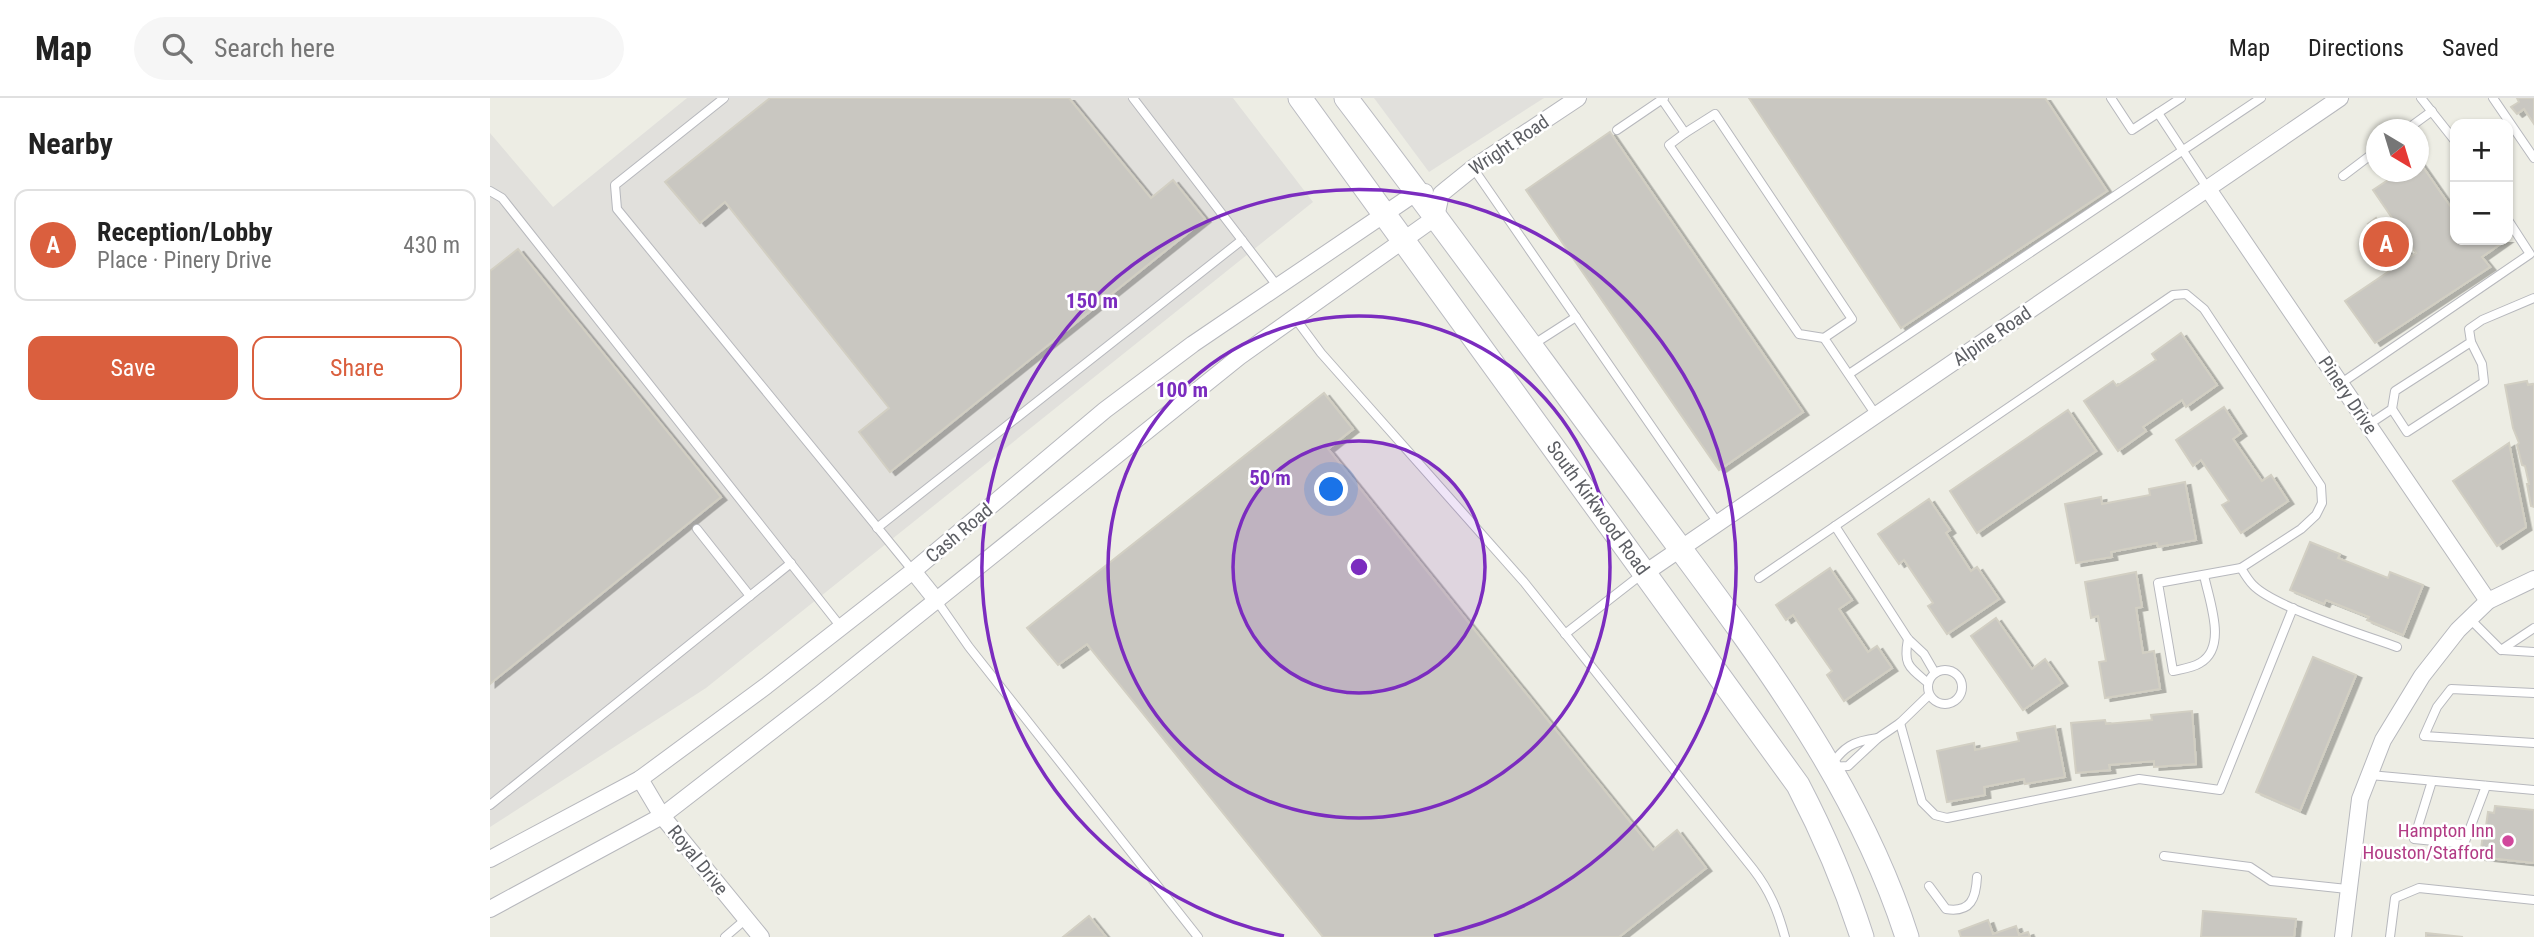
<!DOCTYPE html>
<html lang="en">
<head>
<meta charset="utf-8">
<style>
  body { margin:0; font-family:"Roboto Condensed",sans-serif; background:#f6f6f6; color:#222 }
  .controls { position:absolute; right:21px; top:21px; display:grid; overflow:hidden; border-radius:14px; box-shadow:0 2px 5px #0004 }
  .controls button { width:63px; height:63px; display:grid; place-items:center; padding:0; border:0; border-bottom:2px solid #e0e0e0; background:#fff; color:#222; font:35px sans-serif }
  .compass { position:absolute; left:1876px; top:21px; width:63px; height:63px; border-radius:50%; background:#fff; box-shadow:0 2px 5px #0004; rotate:142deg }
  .you { position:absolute; left:842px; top:392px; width:24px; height:24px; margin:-18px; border:5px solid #fff; border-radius:50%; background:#1a73e8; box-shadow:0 0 0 10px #1a73e833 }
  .badge { display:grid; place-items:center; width:46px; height:46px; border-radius:50%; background:#da5f3e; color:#fff; font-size:23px; font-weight:700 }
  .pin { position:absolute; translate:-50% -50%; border:4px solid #fff; box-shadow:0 2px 7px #0006 }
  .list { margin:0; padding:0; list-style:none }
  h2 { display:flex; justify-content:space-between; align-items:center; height:91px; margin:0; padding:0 28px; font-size:30px }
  h2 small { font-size:23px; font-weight:400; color:#767676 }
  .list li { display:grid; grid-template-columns:46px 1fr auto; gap:21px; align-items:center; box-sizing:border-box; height:112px; margin:0 14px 14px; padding:0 14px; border:2px solid #e0e0e0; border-radius:14px }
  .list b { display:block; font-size:26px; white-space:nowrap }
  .list p { margin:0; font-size:23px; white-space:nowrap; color:#767676 }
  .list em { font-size:23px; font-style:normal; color:#767676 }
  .actions { display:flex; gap:14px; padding:21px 28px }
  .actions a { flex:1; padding:16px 0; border:2px solid #da5f3e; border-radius:14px; text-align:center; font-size:24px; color:#da5f3e }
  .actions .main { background:#da5f3e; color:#fff }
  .icon { flex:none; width:38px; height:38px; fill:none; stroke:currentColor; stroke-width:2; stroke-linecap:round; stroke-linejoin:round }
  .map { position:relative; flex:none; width:2044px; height:839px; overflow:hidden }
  header { display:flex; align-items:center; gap:42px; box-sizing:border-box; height:98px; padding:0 35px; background:#fff; border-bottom:2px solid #e0e0e0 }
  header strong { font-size:33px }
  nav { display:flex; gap:38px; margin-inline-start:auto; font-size:24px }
  .search { width:490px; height:63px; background:#f6f6f6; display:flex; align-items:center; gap:18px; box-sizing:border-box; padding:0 24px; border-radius:38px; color:#767676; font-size:26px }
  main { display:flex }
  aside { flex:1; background:#fff }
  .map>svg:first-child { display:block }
</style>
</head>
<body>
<header>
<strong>Map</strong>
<div class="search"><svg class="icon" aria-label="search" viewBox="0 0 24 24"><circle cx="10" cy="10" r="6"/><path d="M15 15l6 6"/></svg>Search here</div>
<nav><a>Map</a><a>Directions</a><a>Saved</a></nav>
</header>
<main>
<aside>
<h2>Nearby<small></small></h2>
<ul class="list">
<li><span class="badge">A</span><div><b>Reception/Lobby</b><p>Place · Pinery Drive</p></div><em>430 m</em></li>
</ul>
<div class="actions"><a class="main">Save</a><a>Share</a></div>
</aside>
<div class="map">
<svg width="2044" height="839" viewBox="0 0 2044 839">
  <defs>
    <filter id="shadow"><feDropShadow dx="5.5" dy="3" stdDeviation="0" flood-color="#0004"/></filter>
  </defs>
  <rect width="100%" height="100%" fill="#edede4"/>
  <g fill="#e1e0dc">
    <path d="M 197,0 L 743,0 L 823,104 L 216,590 L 0,729 L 0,35 L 63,109 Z"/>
    <path d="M 884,0 L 1054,0 L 939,74 Z"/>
  </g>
  <g fill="#c9c7c1" stroke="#d2cfc3" stroke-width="2" filter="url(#shadow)">
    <path d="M 280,0 L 579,0 L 661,100 L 683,82 L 715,121 L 400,374 L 369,334 L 399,310 L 235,104 L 210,125 L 175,84 Z"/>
    <path d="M 1259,0 L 1555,0 L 1617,93 L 1411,230 Z"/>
    <path d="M 2027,0 L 2044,0 L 2044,26 L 2034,11 L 2027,16 L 2021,9 L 2029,4 Z"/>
    <path d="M 1120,34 L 1313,314 L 1229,372 L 1036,92 Z"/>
    <path d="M 1928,62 L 1965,115 L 1965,142 L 2016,142 L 1992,159 L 2000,169 L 1885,245 L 1855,203 L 1926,155 L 1883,92 L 1910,74 L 1928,74 Z"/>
    <path d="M 1886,120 L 1889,125 L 1896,123 L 1917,154 L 1895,169 L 1875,138 L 1882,131 L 1878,126 Z"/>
    <path d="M 28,151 L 231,399 L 0,586 L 0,173 Z"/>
    <path d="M 1691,235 L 1727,287 L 1696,309 L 1692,302 L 1653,329 L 1656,333 L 1628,353 L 1594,303 L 1623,283 L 1627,288 L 1666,262 L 1662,256 Z"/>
    <path d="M 2037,283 L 2038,287 L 2044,286 L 2044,409 L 2041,408 L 2037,386 L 2039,386 L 2035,368 L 2032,367 L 2027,347 L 2029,345 L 2023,330 L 2015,287 Z"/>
    <path d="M 834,295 L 863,331 L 838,351 L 1163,752 L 1187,732 L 1216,770 L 1129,839 L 833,839 L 597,546 L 568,567 L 537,530 Z"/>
    <path d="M 1734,309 L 1751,335 L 1743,341 L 1772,383 L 1781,377 L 1798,403 L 1751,435 L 1732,407 L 1739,403 L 1711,362 L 1703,368 L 1686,342 Z"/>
    <path d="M 1578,312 L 1606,353 L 1487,435 L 1460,393 Z"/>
    <path d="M 2019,345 L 2036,429 L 2007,448 L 1963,383 Z"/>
    <path d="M 1695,384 L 1706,442 L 1668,449 L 1667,445 L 1621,454 L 1622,459 L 1586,465 L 1575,406 L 1611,399 L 1612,406 L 1660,397 L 1659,391 Z"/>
    <path d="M 1439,401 L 1460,432 L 1456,435 L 1481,473 L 1487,469 L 1509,501 L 1457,536 L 1438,508 L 1443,505 L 1414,462 L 1409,466 L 1388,436 Z"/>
    <path d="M 1820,444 L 1850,456 L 1848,460 L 1898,480 L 1900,474 L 1933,487 L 1913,537 L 1877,522 L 1879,519 L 1836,502 L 1834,506 L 1800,492 Z"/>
    <path d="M 1340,470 L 1362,502 L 1349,511 L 1378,554 L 1387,548 L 1402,570 L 1354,603 L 1337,577 L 1342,573 L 1303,517 L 1296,522 L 1286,507 Z"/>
    <path d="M 1646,474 L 1652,509 L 1646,510 L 1653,555 L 1664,553 L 1670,591 L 1615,600 L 1609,564 L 1616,563 L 1608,518 L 1601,520 L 1595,484 Z"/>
    <path d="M 1506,520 L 1542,571 L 1555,561 L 1572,585 L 1533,612 L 1481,538 Z"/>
    <path d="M 1823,559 L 1866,577 L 1810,713 L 1766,694 Z"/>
    <path d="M 1702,613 L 1706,666 L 1664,669 L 1664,663 L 1619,667 L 1620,672 L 1586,675 L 1581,625 L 1615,622 L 1616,626 L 1662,622 L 1661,617 Z"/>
    <path d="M 1565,628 L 1575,679 L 1535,686 L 1534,681 L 1494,689 L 1495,697 L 1457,704 L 1447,653 L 1484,645 L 1485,652 L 1529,643 L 1527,635 Z"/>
    <path d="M 2005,708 L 2044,712 L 2044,765 L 1990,759 L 1994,728 L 1996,728 L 1998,714 L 2004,715 Z"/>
    <path d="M 1713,813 L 1806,821 L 1804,839 L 1711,839 Z"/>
    <path d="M 599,818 L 616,839 L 573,839 Z"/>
    <path d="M 1498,822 L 1503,836 L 1526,828 L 1529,837 L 1538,834 L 1540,839 L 1471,839 L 1469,833 Z"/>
    <path d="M 1936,835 L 1973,839 L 1936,839 Z"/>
  </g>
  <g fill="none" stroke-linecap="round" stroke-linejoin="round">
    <defs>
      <g id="service">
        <path d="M 234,0 L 125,87 L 127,111 L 423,473"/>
        <path d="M 643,0 L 788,189"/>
        <path d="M 1171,0 L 1195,35 L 1225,16 L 1362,221 L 1334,240 L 1386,317"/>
        <path d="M 1621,0 L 1642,32 L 1691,0"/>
        <path d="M 1931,0 L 1965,43"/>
        <path d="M 2003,0 L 2044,60"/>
        <path d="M 1668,15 L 1718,91"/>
        <path d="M 1127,32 L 1174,0"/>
        <path d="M 1916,32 L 1942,13"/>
        <path d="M 1195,35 L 1179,47 L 1309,236 L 1334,240"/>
        <path d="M 983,70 L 1228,425"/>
        <path d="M 1853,78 L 1886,53"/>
        <path d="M 0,93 L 12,100 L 351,529"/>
        <path d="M 805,220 L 831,255 L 1034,484 L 1263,771 C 1280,793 1288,813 1295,839"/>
        <path d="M 1044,246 L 1086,219"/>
        <path d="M 1359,276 L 1771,0"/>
        <path d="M 1850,286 L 2040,156 L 2018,122"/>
        <path d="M 1902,311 L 1917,334 L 1994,284 L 1992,266 L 1981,244"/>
        <path d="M 1878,327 L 1902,311 L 1905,293 L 1981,244 L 1979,231 L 1992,222 L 2044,200"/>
        <path d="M 1345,428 L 1418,541 L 1434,556 L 1445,575"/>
        <path d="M 387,430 L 752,142"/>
        <path d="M 207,431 L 260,498"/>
        <path d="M 1751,470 C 1754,475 1758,482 1763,487 C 1784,509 1874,537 1907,549"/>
        <path d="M 1269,480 L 1683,197 L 1696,196 L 1714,211 L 1831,388 L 1832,405 L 1826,417 L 1811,431 L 1751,470 L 1668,485 L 1683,573 C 1692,571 1702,570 1710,565 C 1738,549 1719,503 1714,477"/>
        <path d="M 447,503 L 479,549 L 708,839"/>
        <path d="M 1980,521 L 2011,552 L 2044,530"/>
        <path d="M 1075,536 L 1152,476"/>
        <path d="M 1418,541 C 1413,567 1419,569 1438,585"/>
        <path d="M 2012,552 L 2044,554"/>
        <circle cx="1455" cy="589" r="17"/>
        <path d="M 2044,595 L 1961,591 L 1947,609 L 1934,638 L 2044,645"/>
        <path d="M 1410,625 L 1432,704 L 1445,717 L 1457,720 L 1649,681 L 1730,692 L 1803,510"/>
        <path d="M 1388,640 L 1358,668 L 1340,669 C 1353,649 1363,643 1388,640 Z"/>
        <path d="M 1388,640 L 1410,625 L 1439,597"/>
        <path d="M 1880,677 L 2044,692"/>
        <path d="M 1942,683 L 1924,741 L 1974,746 L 1996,688"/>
        <path d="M 0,707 L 301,465"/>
        <path d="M 1674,758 L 1760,769 L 1781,783 L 1857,791"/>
        <path d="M 1439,788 L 1456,811 C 1481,815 1486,800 1487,779"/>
        <path d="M 235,839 L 256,821"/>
        <path d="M 1900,839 L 1905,800 L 1929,790 L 2044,802"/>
      </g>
      <g id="minor">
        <path d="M 1718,91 L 1998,503"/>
        <path d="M 423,473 L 447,503"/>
        <path d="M 1155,475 L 1850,0"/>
        <path d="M 150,681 L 172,718 L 271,839"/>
        <path d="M 0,761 L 150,681 L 276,588 L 423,473 L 615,312 L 703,246 L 927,94 L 935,94"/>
        <path d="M 0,811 L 172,718 L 331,595 L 749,259 L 946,119 L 951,96 L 957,91 L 983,70 L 1088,0"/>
        <path d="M 1853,839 L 1870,701 L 1893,642 L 1932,578 L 1968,532 L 1998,503 L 2044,481"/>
      </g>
      <g id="secondary">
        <path d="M 810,0 L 1308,687 C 1334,737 1355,786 1372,839"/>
        <path d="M 856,0 C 956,131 1052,264 1150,396 C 1251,534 1364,673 1417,839"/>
      </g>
    </defs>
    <use href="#service" stroke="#b7b8bd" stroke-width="10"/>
    <use href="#minor" stroke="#b7b8bd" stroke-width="18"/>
    <use href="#secondary" stroke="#babbc1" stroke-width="25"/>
    <use href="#service" stroke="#fff" stroke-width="8"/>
    <use href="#minor" stroke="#fff" stroke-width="16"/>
    <use href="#secondary" stroke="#fff" stroke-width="23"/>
  </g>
  <circle cx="869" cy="469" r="126" fill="#7b2cbf" fill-opacity=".12"/>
  <g fill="none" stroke="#7b2cbf" stroke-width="3.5">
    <circle cx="869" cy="469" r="126"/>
    <circle cx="869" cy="469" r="251"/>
    <path d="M794 838A377 377 0 1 1 944 838"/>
  </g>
  <circle fill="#d1479c" stroke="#fff" stroke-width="2.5" cx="2018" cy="743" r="7"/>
  <g text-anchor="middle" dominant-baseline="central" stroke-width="5" stroke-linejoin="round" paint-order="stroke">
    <g font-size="19" fill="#5c5e63" stroke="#fff">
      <text transform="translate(1019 47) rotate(-34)">Wright Road</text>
      <text transform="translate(1502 238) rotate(-34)">Alpine Road</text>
      <text transform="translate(1858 297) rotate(56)">Pinery Drive</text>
      <text transform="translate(1108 410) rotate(54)">South Kirkwood Road</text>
      <text transform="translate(469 435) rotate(-40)">Cash Road</text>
      <text transform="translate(208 762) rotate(51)">Royal Drive</text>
    </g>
    <g font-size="19" fill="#b23c85" stroke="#fff" text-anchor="end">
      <text x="2004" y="732">Hampton Inn<tspan x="2004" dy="22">Houston/Stafford</tspan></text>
    </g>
  </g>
  <circle cx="869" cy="469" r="10" fill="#7b2cbf" stroke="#fff" stroke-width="3.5"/>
  <g font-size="21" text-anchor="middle" font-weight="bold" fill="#7b2cbf" stroke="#fff" stroke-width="5" stroke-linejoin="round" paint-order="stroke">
    <text x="602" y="210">150 m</text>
    <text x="692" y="299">100 m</text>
    <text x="780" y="387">50 m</text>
  </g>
</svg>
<div class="controls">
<button>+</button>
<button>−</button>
</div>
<svg class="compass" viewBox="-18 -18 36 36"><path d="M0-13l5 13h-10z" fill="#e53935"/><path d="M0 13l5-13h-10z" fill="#767676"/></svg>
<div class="you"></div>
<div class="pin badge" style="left:1896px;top:146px">A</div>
</div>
</main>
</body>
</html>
